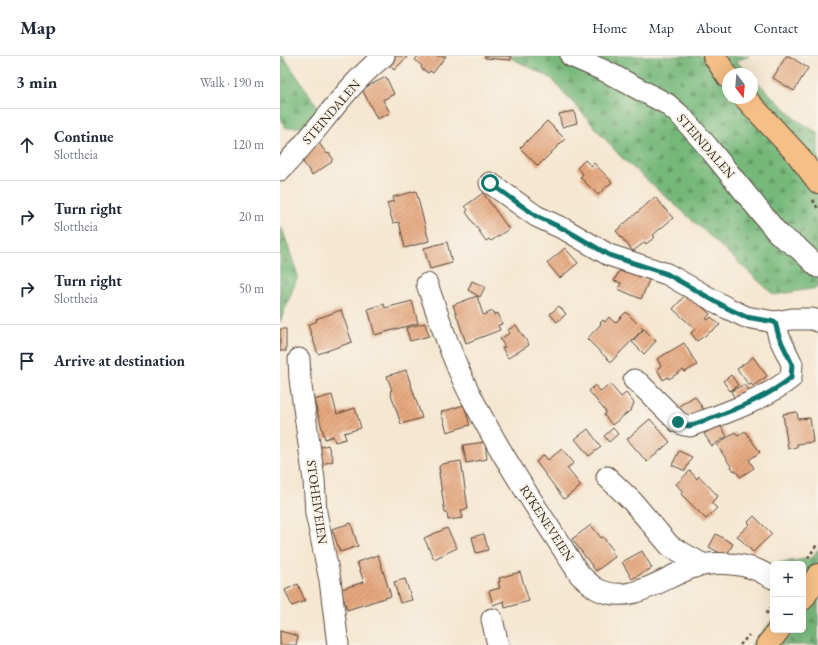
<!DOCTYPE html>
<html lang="en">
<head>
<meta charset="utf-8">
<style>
  body { margin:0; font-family:"EB Garamond",serif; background:#f6f6f7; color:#1f2937 }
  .controls { position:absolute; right:12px; bottom:12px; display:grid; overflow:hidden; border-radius:6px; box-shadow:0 4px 16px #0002 }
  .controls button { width:36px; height:36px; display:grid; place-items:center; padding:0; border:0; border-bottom:1px solid #e0e1e3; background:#fff; color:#1f2937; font:20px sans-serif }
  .compass { position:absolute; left:442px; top:12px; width:36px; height:36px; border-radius:50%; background:#fff; box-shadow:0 4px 16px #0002; rotate:164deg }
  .stop { position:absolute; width:12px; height:12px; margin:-9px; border:3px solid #0f766e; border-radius:50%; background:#fff }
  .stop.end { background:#0f766e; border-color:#fff; box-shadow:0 1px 4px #0008 }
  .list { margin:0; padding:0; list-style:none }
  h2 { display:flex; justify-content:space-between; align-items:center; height:52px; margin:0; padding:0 16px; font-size:17px }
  h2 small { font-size:13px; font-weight:400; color:#747a83 }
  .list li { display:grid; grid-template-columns:26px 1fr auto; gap:12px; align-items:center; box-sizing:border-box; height:72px; padding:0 16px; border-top:1px solid #e0e1e3 }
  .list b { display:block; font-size:15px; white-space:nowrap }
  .list p { margin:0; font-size:13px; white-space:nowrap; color:#747a83 }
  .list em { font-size:13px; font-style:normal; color:#747a83 }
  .icon { flex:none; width:22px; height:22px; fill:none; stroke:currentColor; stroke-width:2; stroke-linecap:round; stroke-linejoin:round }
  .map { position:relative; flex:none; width:538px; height:589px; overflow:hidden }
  header { display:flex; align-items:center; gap:24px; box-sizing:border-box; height:56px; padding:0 20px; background:#fff; border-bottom:1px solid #e0e1e3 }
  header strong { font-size:19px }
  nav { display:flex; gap:22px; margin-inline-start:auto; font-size:14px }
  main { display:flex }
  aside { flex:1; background:#fff }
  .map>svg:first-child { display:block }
</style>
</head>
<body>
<header>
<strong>Map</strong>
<nav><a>Home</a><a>Map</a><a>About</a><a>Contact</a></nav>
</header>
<main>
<aside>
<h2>3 min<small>Walk · 190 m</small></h2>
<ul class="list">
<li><svg class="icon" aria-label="ahead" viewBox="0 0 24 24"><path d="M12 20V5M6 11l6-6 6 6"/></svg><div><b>Continue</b><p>Slottheia</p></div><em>120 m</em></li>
<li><svg class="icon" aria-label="right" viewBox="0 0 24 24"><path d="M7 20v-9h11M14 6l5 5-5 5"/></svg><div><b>Turn right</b><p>Slottheia</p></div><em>20 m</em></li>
<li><svg class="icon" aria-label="right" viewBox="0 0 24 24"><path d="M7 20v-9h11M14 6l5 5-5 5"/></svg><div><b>Turn right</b><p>Slottheia</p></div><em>50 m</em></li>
<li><svg class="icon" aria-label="arrive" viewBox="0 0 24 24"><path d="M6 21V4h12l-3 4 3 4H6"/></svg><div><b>Arrive at destination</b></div></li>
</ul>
</aside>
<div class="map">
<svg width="538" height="589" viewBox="0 0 538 589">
  <defs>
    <pattern id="forest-firs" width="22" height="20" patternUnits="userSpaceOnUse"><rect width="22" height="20" fill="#76b87a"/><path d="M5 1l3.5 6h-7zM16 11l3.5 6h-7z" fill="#629663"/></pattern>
    <pattern id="building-hatch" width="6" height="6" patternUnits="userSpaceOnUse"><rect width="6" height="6" fill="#e6a77e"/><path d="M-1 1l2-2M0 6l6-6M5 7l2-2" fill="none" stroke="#bc8867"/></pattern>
  </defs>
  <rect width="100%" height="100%" fill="#f7f3e8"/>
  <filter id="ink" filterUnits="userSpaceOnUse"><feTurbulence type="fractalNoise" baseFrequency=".025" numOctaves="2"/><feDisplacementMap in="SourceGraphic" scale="8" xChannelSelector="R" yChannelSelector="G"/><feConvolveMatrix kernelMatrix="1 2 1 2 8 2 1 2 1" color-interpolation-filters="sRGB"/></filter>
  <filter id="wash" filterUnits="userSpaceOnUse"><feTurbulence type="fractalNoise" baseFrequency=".012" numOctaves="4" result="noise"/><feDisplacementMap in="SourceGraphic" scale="16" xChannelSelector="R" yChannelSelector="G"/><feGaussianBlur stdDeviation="0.9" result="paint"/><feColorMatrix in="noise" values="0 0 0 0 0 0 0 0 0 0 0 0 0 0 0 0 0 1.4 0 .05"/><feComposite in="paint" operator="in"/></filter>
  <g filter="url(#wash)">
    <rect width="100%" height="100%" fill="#f5e7d1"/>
    <g fill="url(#forest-firs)" stroke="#58714c">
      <path d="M 0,0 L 3,0 L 38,51 L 43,49 L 44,43 L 89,0 L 41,69 L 6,72 L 0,63 Z"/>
      <path d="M 227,0 L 469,0 L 456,5 L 469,18 L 448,18 L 448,42 L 472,42 L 472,21 L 517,64 L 538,77 L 538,232 L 494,239 L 419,170 L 341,101 L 271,22 Z"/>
      <path d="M 2,172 L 18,220 L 0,266 L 0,173 Z"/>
      <path d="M 538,493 L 538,589 L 471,589 L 493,563 L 493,574 L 523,574 L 523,508 L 493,508 L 493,525 L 476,510 L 532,502 Z"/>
    </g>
    <g id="blocks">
      <g fill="url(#building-hatch)">
        <path d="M 111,0 L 125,0 L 127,1 L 114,14 L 106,5 Z"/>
        <path d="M 138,0 L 166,0 L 153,17 L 150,15 L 148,17 L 141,12 L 142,10 L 135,4 Z"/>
        <path d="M 205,0 L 231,0 L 231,4 L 205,2 Z"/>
        <path d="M 506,0 L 509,0 L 528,12 L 514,35 L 493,22 Z"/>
        <path d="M 106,21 L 114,38 L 103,44 L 110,57 L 97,63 L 82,33 Z"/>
        <path d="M 294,55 L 297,67 L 282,71 L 279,58 Z"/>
        <path d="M 267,65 L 285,83 L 258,110 L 240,92 Z"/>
        <path d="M 39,87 L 47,98 L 49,97 L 53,103 L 51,105 L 52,106 L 32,119 L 19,100 Z"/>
        <path d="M 305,104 L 311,110 L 314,107 L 332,126 L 318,139 L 300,121 L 303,118 L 297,112 Z"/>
        <path d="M 136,135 L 149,185 L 125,192 L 119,166 L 113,167 L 107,147 L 114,145 L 113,141 Z"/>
        <path d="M 203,137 L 229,173 L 211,185 L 209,183 L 206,185 L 186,156 L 188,154 L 185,150 Z"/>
        <path d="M 375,141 L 393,162 L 373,179 L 375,181 L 366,188 L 365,186 L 353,195 L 336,175 Z"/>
        <path d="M 167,186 L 172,207 L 150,213 L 144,192 Z"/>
        <path d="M 285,192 L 298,207 L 280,222 L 267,207 Z"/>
        <path d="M 347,214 L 369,224 L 361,243 L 338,233 L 341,227 L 334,225 L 339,215 L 345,217 Z"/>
        <path d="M 192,225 L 205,231 L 200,241 L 188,234 Z"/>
        <path d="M 407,237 L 430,258 L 426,263 L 428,264 L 431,261 L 440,269 L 417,285 L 411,277 L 415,273 L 393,253 Z"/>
        <path d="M 197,240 L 203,259 L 213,255 L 214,259 L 218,257 L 222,268 L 218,269 L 220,274 L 186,287 L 173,249 Z"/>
        <path d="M 132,245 L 138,267 L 95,279 L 88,253 L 104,248 L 105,252 Z"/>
        <path d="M 279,250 L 286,258 L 277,266 L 270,258 Z"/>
        <path d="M 61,254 L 72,286 L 38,298 L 28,269 L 37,265 L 36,263 Z"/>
        <path d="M 346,256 L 363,273 L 331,306 L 307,283 L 321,268 L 320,267 L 323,264 L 325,266 L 329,261 L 335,267 Z"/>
        <path d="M 145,267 L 149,280 L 130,285 L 126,272 Z"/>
        <path d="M 236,269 L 249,289 L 228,302 L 222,292 L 225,291 L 220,283 L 230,277 L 228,274 Z"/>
        <rect x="0" y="273" width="6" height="22"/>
        <path d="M 364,273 L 376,285 L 364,298 L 352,286 Z"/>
        <path d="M 404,287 L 417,309 L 405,316 L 403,314 L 389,323 L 388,321 L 383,324 L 377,313 L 381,310 L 377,303 Z"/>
        <path d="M 473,301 L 487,320 L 473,330 L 471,328 L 469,329 L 457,313 Z"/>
        <path d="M 126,314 L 142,362 L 121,368 L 110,335 L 112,334 L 107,320 Z"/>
        <path d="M 451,319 L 458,329 L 450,335 L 443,325 Z"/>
        <path d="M 330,328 L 341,341 L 346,337 L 354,347 L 351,354 L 332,369 L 324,359 L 326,356 L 309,335 L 315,329 L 321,336 Z"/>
        <path d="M 465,328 L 471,339 L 457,347 L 451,335 Z"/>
        <path d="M 52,339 L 57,358 L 75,352 L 81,372 L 64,377 L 66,383 L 55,386 L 53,380 L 45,383 L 34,344 Z"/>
        <path d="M 415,340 L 425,356 L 408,366 L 399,350 Z"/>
        <path d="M 184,349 L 190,369 L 167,376 L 161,356 Z"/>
        <path d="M 517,356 L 518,363 L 530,362 L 533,386 L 517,388 L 517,391 L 508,393 L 503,358 Z"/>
        <path d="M 370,363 L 390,386 L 367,406 L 347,383 Z"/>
        <path d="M 439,368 L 447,380 L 432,390 L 424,378 Z"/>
        <path d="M 333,372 L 338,378 L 329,386 L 324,380 Z"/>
        <path d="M 308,373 L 321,391 L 309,400 L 295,383 Z"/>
        <path d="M 465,375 L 480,396 L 469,404 L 474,412 L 460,421 L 455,414 L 454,415 L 437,389 L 455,376 L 458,380 Z"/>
        <path d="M 205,386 L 207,403 L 186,407 L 183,389 Z"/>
        <path d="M 48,389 L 53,405 L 40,409 L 34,393 Z"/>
        <path d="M 282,393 L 294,407 L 287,412 L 301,430 L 284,443 L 256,406 L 264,399 L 268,404 Z"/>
        <path d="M 399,395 L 412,401 L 405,415 L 392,409 Z"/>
        <path d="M 181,405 L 188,453 L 181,454 L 183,462 L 168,464 L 167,457 L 165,457 L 159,417 L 160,417 L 159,411 L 162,408 Z"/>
        <path d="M 410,415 L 417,423 L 419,420 L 438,440 L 431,447 L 437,452 L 426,463 L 401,438 L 403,436 L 396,428 Z"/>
        <path d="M 474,460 L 492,478 L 473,496 L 457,480 L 470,468 L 468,466 Z"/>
        <path d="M 71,467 L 78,490 L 60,496 L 52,473 Z"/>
        <path d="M 311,469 L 321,482 L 323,481 L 333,494 L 331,496 L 335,501 L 316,515 L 292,483 Z"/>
        <path d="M 167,472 L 177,492 L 154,503 L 144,482 Z"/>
        <path d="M 204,478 L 208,494 L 196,497 L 192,481 Z"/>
        <path d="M 436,478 L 453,488 L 446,500 L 429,491 Z"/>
        <path d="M 362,495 L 372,512 L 352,523 L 342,506 Z"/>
        <path d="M 98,499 L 111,540 L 67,554 L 61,533 L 84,526 L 77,506 Z"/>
        <path d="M 240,516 L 249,545 L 225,552 L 224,545 L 213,549 L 209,535 L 220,532 L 218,526 L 220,526 L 219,522 Z"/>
        <path d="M 125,523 L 132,544 L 120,547 L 114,526 Z"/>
        <path d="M 18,528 L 25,545 L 12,550 L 5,534 Z"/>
        <path d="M 0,575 L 18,580 L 16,589 L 0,589 Z"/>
      </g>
    </g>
  </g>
  <g filter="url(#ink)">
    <use href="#blocks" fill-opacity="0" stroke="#574639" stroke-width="1"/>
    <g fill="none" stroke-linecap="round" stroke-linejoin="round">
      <defs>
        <g id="minor">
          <path d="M 291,0 L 325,15 L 387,48 L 401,60 L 428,91 L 495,174 L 502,181 L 518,192 L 538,211"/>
          <path d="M 0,114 C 37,78 63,32 104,0"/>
          <path d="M 210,127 L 256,160 L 286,174 L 329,199 L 387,218 L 447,252 L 466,261 L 495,266 L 512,263 L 532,263 L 538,265"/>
          <path d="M 147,228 C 161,268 174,309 194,346 C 225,406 263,462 300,519 C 306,524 312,531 319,534 C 353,549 383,521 414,511 C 431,505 460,507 477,514 C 482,516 488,520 493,522"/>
          <path d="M 19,303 L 20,323 L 34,424 L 36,457 L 50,524 L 58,589"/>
          <path d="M 354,324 L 359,327 L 398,366 L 404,369 L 410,370 C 445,357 482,345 511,322 L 512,308 L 499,281 L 495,266"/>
          <path d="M 327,421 L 352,445 L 390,490 L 424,509"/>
          <path d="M 212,563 L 218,589"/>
        </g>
        <g id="major">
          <path d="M 434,0 L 448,21"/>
          <path d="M 465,42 L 517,98 L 538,126"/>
          <path d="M 523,543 L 538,519"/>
          <path d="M 487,589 L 499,574"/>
        </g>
      </defs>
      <use href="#minor" stroke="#574639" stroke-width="23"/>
      <use href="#major" stroke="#574639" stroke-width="24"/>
      <g stroke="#574639" stroke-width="2.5" stroke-dasharray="3 3" stroke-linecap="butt">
        <path d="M 533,144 L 538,153"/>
        <path d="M 528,502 L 538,487"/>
        <path d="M 486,558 L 493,549"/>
        <path d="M 460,589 L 469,579"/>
      </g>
      <use href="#minor" stroke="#fff" stroke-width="21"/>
      <use href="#major" stroke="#f5bf86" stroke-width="22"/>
    </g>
  </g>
  <g fill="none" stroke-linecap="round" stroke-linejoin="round" filter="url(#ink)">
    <path stroke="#0f766e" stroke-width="5" d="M 210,127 L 256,160 L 286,174 L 329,199 L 387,218 L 447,252 L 466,261 L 495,266 L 499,281 L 512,308 L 511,322 C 482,345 445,357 410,370 L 404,369 L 398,366"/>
  </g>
  <g text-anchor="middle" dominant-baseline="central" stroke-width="4" stroke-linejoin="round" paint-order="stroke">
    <g font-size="13" fill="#3b2a1e" stroke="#f7f3e8">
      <text transform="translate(51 56) rotate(-49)">STEINDALEN</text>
      <text transform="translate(426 90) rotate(49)">STEINDALEN</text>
      <text transform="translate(37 446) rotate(82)">STOHEIVEIEN</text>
      <text transform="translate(267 467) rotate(57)">RYKENEVEIEN</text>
    </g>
  </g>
</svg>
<div class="controls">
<button>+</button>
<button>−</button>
</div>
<svg class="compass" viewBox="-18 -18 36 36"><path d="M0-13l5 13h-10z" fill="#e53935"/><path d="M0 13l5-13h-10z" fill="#747a83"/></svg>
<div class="stop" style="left:210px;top:127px"></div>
<div class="stop end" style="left:398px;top:366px"></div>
</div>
</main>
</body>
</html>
